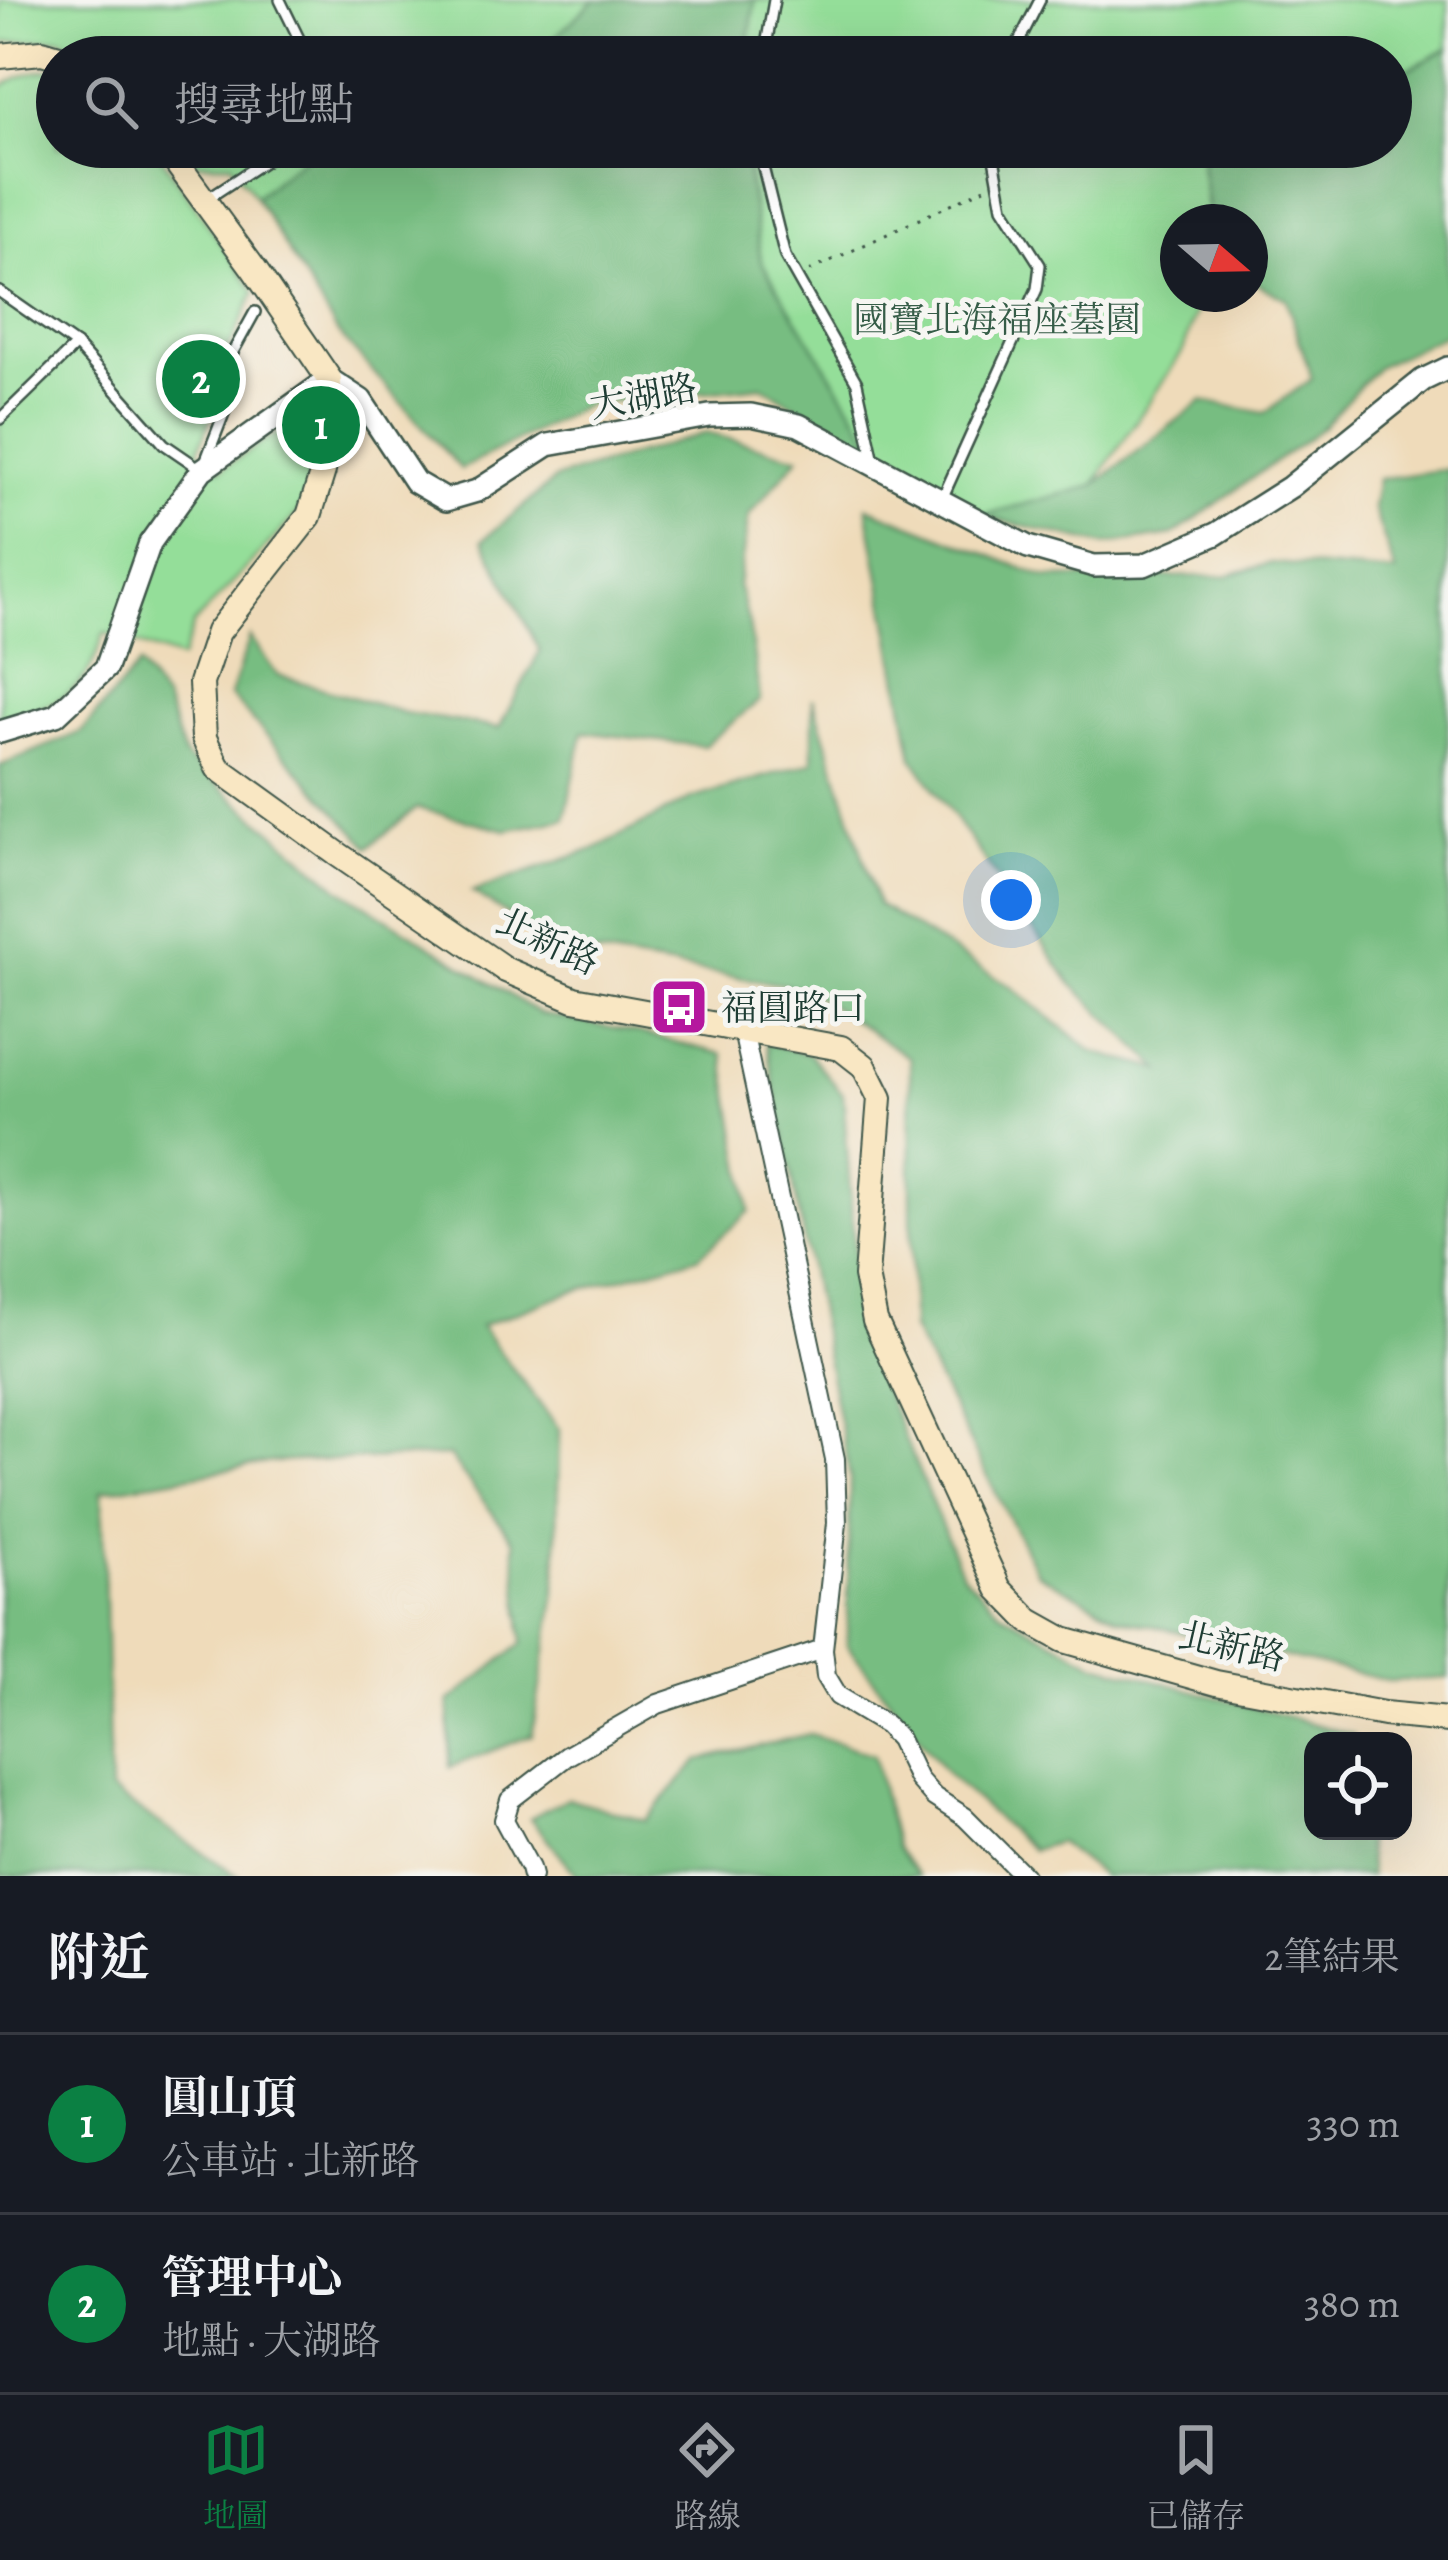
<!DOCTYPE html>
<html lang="zh-TW">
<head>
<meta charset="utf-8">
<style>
  body { margin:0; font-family:Alegreya,"Noto Serif TC",serif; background:#242831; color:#f1f3f6 }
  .controls { position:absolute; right:36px; bottom:36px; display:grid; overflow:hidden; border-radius:24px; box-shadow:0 12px 48px #0002 }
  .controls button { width:108px; height:108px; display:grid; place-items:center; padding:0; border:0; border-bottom:3px solid #363941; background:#171b24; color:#f1f3f6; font:60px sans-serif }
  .compass { position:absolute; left:1160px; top:204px; width:108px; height:108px; border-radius:50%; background:#171b24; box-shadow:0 12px 48px #0002; rotate:110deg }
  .you { position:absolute; left:1011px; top:900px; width:42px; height:42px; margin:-30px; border:9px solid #fff; border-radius:50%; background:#1a73e8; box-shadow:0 0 0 18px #1a73e833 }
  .badge { display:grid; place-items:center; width:78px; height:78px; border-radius:50%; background:#0b8043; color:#fff; font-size:39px; font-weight:700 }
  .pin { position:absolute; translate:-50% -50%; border:6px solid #fff; box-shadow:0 3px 12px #0006 }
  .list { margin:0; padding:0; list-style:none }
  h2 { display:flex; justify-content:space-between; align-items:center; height:156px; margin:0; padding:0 48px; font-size:51px }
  h2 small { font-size:39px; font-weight:400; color:#9ea1a6 }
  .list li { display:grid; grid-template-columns:78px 1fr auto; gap:36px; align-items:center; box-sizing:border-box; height:180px; padding:0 48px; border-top:3px solid #363941 }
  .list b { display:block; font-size:45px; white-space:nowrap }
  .list p { margin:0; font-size:39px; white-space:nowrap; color:#9ea1a6 }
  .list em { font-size:39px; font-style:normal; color:#9ea1a6 }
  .icon { flex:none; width:66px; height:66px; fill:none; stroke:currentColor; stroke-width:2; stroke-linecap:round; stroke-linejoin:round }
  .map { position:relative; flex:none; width:1448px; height:1876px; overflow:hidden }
  .search { position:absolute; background:#171b24; box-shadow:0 12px 48px #0002; left:36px; right:36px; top:36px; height:132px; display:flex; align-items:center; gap:30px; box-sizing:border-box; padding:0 42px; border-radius:66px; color:#9ea1a6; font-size:45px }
  .sheet { height:516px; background:#171b24 }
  nav { display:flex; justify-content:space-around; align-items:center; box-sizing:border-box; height:168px; border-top:3px solid #363941; background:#171b24; font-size:33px; color:#9ea1a6 }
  nav a { display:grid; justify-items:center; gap:6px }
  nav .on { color:#0b8043 }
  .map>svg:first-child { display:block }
</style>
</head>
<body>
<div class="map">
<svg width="1448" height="1876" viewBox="0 0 1448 1876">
  <rect width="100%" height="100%" fill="#f6f6f2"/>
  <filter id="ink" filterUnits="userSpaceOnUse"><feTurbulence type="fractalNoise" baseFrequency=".00833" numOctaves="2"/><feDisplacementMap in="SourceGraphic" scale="24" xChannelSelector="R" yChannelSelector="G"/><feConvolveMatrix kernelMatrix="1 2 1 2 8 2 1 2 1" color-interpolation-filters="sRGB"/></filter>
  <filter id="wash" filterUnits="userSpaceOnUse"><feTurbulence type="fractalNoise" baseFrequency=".004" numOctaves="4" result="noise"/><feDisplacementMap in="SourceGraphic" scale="48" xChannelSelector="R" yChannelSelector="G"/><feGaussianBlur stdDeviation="2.7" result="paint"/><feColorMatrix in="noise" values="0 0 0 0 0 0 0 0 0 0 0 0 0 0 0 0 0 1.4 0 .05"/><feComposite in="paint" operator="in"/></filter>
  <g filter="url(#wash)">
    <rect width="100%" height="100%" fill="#efdbba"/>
    <g fill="#94de99" stroke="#5a8e66" stroke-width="3">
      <path d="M 0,0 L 595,0 L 544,48 L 518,57 L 102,57 L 60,38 L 0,43 Z"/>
      <path d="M 755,0 L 1448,0 L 1448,49 L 1391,78 L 1391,57 L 1361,56 L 746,57 Z"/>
      <path d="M 57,68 L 57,147 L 154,147 L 255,292 L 221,365 L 226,379 L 198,451 L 220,470 L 287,427 L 318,423 L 313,482 L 298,513 L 194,624 L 181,659 L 104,633 C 100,644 96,659 90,669 C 72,701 32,712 0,722 L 0,89 C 16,75 37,71 57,68 Z"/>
      <path d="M 184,147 L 317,147 L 255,197 L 231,163 L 196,163 Z"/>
      <path d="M 744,147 L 1205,147 L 1201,163 L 1209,222 L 1178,222 L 1178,294 L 1202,294 L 1183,351 L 1093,486 L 980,516 L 940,495 L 881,456 L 852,412 L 761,261 Z"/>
    </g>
    <g fill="#77bd81" stroke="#4b7d5a" stroke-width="3">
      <path d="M 595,0 L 755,0 L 746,57 L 518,57 L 544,47 Z"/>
      <path d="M 1448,49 L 1448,333 L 1377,367 L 1322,428 L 1173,535 L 1104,545 L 980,516 L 1093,486 L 1202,401 L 1264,413 L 1312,379 L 1286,299 L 1250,280 L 1250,222 L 1210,222 L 1201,163 L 1205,147 L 1391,147 L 1391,78 Z"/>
      <path d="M 317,147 L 744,147 L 761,261 L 881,455 L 762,386 L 588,404 L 461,469 L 338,333 L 255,197 Z"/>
      <path d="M 706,433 L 799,457 L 749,515 L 738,585 L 749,624 L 760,700 L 704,746 L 583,732 L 565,819 L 506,830 L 417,808 L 369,847 L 230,696 L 250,637 L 277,675 L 405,713 L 499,728 L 540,651 L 483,540 L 557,478 Z"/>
      <path d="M 1448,469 L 1448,1678 L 1389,1681 L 1119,1618 L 1037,1573 L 912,1329 L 910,1058 L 804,988 L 559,948 L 472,892 L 594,849 L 691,799 L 813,762 L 813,698 L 878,905 L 1013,988 L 1093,1052 L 1161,1070 L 1071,983 L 913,758 L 867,507 L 1047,578 L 1225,576 L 1272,563 L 1396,573 L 1373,507 L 1378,479 Z"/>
      <path d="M 139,665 L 165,701 L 184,756 L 340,889 L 540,1014 L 638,1033 L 723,1054 L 750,1211 L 698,1257 L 570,1292 L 480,1326 L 559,1429 L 556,1592 L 532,1735 L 450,1767 L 449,1702 L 523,1643 L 514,1541 L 449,1456 L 272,1462 L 102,1491 L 110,1791 L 238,1876 L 0,1876 L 0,766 L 81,732 Z"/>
      <path d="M 766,1043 L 809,1054 L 843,1094 L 855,1258 L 866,1346 L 962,1574 L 1001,1612 L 1097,1664 L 1353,1735 L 1354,1741 L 1313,1741 L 1313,1831 L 1365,1831 L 1370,1876 L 1102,1876 L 1058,1842 L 1032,1850 L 947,1774 L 847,1645 L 850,1478 Z"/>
      <path d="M 810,1734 L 873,1755 L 896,1847 L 918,1876 L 578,1876 L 530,1818 L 567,1798 L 645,1820 L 699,1760 Z"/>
    </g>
    <g id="blocks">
      <path fill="#e3aa7d" d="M 215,355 L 223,383 L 221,393 L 188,403 L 176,367 Z"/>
    </g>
  </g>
  <g filter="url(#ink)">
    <use href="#blocks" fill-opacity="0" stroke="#3e5548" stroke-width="3"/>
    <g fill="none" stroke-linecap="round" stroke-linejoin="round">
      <defs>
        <g id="service">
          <path d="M 280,0 L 308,57"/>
          <path d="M 764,57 L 774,0"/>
          <path d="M 1011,57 L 1040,0"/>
          <path d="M 758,147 L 785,256 L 857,383 L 874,461"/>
          <path d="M 205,200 L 286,147"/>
          <path d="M 0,292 L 76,345 L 164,444 L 202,470 L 228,403 L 233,381 L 229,359 L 255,312"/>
          <path d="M 0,419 L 76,345"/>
          <path d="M 941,501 L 1037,289 L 1040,265 L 1003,207 L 992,147"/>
        </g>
        <g id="minor">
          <path d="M 743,1031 L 835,1459 L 837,1523 L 823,1649 L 826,1676 L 838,1696 L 886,1725 L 899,1739 L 918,1779 L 934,1797 L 965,1817 L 1024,1876"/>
          <path d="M 532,1876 L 530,1868 L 504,1820 L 510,1800 L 567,1756 L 658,1704 L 823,1649"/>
        </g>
        <path id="tertiary" d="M 0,732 L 56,715 L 106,668 L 150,543 L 202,470 L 329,379 L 361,400 L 415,482 L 446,500 L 477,491 L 548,445 L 709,416 L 751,415 L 799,425 L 1028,547 L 1094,566 L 1144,565 L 1216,534 L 1290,487 L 1423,380 L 1448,368"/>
        <g id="secondary">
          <path d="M 0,56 L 42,52 L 59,57"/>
          <path d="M 165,147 L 254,269 L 329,379 L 328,438 L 323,471 L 309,516 L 218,632 L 201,683 L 204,738 L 218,768 L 336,853 L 506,970 L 574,999 L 841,1048 L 864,1066 L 880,1098 L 866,1276 L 875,1321 L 999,1589 L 1030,1621 L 1064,1640 L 1216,1683 L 1384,1714 L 1448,1720"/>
        </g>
      </defs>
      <use href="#service" stroke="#3e5548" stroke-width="14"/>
      <use href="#minor" stroke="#3e5548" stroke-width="22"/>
      <use href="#tertiary" stroke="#3e5548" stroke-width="26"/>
      <use href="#secondary" stroke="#3e5548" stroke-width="28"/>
      <path stroke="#3e5548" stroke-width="3" stroke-dasharray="3 9" stroke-linecap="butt" d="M 809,271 L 985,188"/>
      <use href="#service" stroke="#fff" stroke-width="9"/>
      <use href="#minor" stroke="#fff" stroke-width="18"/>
      <use href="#tertiary" stroke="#fff" stroke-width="21"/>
      <use href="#secondary" stroke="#f9e7c3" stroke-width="24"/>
    </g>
  </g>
  <defs>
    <symbol id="bus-square" viewBox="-11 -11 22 22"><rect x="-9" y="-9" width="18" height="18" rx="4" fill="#b5179e" stroke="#f6f6f2"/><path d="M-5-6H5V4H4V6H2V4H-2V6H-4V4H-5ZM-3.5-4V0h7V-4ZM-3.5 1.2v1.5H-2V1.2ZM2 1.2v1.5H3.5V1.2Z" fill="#fff"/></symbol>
  </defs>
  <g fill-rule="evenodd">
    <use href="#bus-square" x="646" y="974" width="66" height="66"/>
  </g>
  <g text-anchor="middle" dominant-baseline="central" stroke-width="10" stroke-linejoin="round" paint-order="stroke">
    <g font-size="36" fill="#365d48" stroke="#f6f6f2">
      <text x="997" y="319">國寶北海福座墓園</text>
    </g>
    <g font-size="36" fill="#1f3d34" stroke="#f6f6f2">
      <text transform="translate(643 396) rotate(-10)">大湖路</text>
      <text transform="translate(548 941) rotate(25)">北新路</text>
      <text transform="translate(1232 1646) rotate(13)">北新路</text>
    </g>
    <g font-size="36" fill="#1f3d34" stroke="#f6f6f2" text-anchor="start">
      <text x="721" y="1007">福圓路口</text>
    </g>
  </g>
</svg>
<div class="controls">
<button><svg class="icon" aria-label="locate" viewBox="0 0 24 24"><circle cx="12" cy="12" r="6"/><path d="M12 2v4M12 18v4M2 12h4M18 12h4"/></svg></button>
</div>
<svg class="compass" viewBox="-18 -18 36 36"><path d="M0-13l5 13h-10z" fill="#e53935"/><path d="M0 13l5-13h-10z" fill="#9ea1a6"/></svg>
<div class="you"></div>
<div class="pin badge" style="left:321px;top:425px">1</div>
<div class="pin badge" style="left:201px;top:379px">2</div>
<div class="search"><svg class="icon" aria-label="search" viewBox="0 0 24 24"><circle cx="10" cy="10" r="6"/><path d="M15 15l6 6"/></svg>搜尋地點</div>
</div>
<section class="sheet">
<h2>附近<small>2筆結果</small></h2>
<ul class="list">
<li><span class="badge">1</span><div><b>圓山頂</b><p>公車站 · 北新路</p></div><em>330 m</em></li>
<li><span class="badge">2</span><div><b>管理中心</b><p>地點 · 大湖路</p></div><em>380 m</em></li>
</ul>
</section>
<nav>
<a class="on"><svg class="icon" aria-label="map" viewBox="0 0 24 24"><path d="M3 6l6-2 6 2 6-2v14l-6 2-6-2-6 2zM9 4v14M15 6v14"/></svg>地圖</a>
<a><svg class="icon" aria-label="directions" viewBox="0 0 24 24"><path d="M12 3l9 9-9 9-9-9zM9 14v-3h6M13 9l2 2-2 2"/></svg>路線</a>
<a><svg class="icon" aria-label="saved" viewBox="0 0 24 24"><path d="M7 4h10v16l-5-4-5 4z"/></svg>已儲存</a>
</nav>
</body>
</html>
